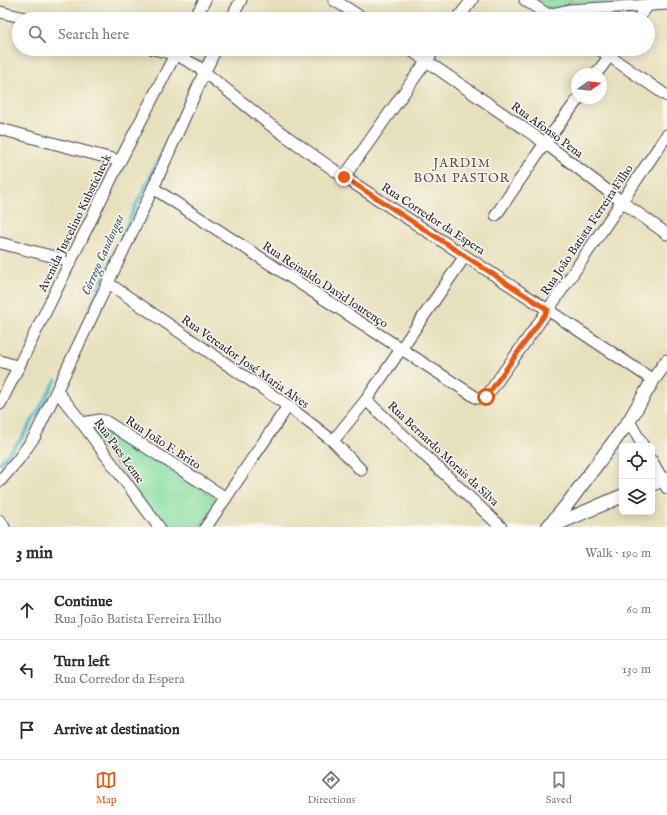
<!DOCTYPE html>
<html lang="en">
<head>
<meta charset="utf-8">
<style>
  body { margin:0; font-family:"IM FELL English",serif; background:#f2f2f3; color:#2b2b33 }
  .controls { position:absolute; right:12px; bottom:12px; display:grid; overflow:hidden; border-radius:6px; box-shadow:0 2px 10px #0003 }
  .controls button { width:36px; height:36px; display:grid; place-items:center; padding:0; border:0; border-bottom:1px solid #e1e1e2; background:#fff; color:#2b2b33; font:20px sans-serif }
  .compass { position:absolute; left:571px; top:68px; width:36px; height:36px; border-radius:50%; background:#fff; box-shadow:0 2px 10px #0003; rotate:75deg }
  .stop { position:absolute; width:12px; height:12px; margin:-9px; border:3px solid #ea580c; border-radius:50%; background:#fff }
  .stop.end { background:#ea580c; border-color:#fff; box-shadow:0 1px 4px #0008 }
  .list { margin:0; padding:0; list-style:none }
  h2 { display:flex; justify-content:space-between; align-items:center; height:52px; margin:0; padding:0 16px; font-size:17px }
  h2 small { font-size:13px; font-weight:400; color:#7c7c81 }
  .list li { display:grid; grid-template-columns:26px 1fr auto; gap:12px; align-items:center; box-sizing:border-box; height:60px; padding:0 16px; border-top:1px solid #e1e1e2 }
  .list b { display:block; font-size:15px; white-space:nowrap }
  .list p { margin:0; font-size:13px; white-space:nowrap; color:#7c7c81 }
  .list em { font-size:13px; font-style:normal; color:#7c7c81 }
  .icon { flex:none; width:22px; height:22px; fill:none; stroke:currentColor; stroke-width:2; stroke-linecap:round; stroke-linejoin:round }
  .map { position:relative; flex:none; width:667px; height:527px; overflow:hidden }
  .search { position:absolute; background:#fff; box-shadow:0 2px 10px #0003; left:12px; right:12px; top:12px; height:44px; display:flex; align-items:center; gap:10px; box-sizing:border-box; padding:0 14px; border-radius:22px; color:#7c7c81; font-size:15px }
  .sheet { height:232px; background:#fff }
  nav { display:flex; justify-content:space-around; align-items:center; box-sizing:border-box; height:56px; border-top:1px solid #e1e1e2; background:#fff; font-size:11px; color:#7c7c81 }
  nav a { display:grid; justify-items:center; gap:2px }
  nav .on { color:#ea580c }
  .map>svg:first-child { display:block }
</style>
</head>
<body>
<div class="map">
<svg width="667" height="527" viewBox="0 0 667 527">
  <rect width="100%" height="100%" fill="#fbf7ec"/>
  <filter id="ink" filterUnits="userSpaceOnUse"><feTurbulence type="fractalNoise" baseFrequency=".025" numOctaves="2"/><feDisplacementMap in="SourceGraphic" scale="8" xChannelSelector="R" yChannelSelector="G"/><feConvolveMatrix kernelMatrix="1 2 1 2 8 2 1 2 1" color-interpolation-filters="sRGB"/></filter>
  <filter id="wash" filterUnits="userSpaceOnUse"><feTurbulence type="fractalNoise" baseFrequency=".012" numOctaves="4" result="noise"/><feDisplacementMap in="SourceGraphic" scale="16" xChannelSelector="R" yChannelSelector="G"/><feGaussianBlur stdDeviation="0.9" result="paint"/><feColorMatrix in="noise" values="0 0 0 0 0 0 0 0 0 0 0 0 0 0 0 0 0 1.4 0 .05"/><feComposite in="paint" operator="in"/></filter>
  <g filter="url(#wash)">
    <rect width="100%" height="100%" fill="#e7e0bc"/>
    <g fill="#86dea3" stroke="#54806f">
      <path d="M 536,0 L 667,0 L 545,8 Z"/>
      <path d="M 641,9 L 634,19 L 566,19 L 570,14 Z"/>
      <path d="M 100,421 L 218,500 L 200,527 L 164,527 L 84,423 Z"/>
    </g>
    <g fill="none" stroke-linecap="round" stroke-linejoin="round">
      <g stroke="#4db7ca" stroke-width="3.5">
        <path d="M 89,311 L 136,205 L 168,141"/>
        <path d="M 0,463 L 22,438 L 56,380"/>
      </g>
    </g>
  </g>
  <g filter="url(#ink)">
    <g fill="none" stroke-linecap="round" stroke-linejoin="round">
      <defs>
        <g id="minor">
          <path d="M 334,0 L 364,19"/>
          <path d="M 525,0 L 553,18"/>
          <path d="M 0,12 L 29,19"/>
          <path d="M 547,15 L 569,10 L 667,4"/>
          <path d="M 194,19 L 205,0"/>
          <path d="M 231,19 L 241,0"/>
          <path d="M 457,19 L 472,0"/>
          <path d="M 638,19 L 649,4"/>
          <path d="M 153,49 L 175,54 L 197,66 L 269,124 L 344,177 L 548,310 L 653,380"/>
          <path d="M 409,49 L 545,143 L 621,201 L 667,234"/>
          <path d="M 599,49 L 667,96"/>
          <path d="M 596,74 L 615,49"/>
          <path d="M 0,129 L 120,161"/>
          <path d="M 344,177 L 435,49"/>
          <path d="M 153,188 L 477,398 L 486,397 L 548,310 L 667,135"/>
          <path d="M 496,215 L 545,143 L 579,98"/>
          <path d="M 0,243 L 71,261"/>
          <path d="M 108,283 L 288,406 L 333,441 L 361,470"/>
          <path d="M 0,361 L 19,367"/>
          <path d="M 57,391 L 82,423 L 159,527"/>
          <path d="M 366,400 L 501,527"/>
          <path d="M 0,404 L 120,161 L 178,49"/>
          <path d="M 629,421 L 643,446"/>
          <path d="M 82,423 L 100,420 L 105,421 L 226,498"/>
          <path d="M 333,441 L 366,400 L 465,256"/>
          <path d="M 652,461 L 667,488"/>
          <path d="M 0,481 L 18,460 L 35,436 L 153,188 L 205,71 L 216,49"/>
          <path d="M 0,521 L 4,527"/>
          <path d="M 206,527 L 288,406"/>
        </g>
        <g id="tertiary">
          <path d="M 652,484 L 667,479"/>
          <path d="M 548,527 L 566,506 L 629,421 L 653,380 L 667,361"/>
          <path d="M 550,527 L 622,496"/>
        </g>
      </defs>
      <use href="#minor" stroke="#403e4e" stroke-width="13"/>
      <use href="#tertiary" stroke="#403e4e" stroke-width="15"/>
      <use href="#minor" stroke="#fff" stroke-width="11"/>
      <use href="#tertiary" stroke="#fff" stroke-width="13"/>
    </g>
  </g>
  <g fill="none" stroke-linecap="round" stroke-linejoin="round" filter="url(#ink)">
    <path stroke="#ea580c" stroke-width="5" d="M 344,177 L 548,310 L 486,397"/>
  </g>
  <g text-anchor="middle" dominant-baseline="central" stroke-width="3" stroke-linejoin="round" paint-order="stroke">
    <g font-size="12" fill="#22223b" stroke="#fbf7ec">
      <text transform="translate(547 130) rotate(36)">Rua Afonso Pena</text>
      <text transform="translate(433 219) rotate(33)">Rua Corredor da Espera</text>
      <text transform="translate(75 223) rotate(-64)">Avenida Juscelino Kubsticheck</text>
      <text transform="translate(587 230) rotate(-56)">Rua João Batista Ferreira Filho</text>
      <text transform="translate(325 285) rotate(33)">Rua Reinaldo David lourenço</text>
      <text transform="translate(245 362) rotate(35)">Rua Vereador José Maria Alves</text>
      <text transform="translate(163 443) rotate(33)">Rua João F. Brito</text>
      <text transform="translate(119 451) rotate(54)">Rua Paes Leme</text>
      <text transform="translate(443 454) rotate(43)">Rua Bernardo Morais da Silva</text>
    </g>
    <g font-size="13" letter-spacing="1" fill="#654b5a" stroke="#fbf7ec">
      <text x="462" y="163">JARDIM<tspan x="462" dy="15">BOM PASTOR</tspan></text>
    </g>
    <g font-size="13" font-style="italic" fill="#335e74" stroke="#fbf7ec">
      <text transform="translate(103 255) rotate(-66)">Córrego Candongas</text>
    </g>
  </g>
</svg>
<div class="controls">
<button><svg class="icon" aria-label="locate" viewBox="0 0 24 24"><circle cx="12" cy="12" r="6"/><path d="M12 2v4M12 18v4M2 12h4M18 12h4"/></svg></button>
<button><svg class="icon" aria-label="layers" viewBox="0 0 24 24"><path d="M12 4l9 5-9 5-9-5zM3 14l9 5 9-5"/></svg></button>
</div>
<svg class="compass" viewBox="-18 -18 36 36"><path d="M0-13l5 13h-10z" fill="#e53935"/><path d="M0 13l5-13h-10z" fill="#7c7c81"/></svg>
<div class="stop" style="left:486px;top:397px"></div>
<div class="stop end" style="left:344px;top:177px"></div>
<div class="search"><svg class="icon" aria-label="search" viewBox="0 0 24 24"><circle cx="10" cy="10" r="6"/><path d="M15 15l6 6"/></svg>Search here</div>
</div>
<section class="sheet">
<h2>3 min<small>Walk · 190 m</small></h2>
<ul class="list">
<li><svg class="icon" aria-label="ahead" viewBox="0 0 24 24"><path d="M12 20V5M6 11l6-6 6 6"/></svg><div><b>Continue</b><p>Rua João Batista Ferreira Filho</p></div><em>60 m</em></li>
<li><svg class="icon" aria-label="left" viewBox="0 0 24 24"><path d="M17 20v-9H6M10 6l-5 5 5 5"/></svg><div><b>Turn left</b><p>Rua Corredor da Espera</p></div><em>130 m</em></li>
<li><svg class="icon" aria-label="arrive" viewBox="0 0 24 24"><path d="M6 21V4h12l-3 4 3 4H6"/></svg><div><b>Arrive at destination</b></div></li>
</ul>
</section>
<nav>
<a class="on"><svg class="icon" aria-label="map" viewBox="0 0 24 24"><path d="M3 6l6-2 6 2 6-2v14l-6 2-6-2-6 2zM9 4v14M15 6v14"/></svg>Map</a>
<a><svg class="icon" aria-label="directions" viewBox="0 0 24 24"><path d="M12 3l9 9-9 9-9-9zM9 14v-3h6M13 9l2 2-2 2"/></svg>Directions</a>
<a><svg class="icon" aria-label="saved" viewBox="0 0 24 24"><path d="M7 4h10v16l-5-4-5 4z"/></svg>Saved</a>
</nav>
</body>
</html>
